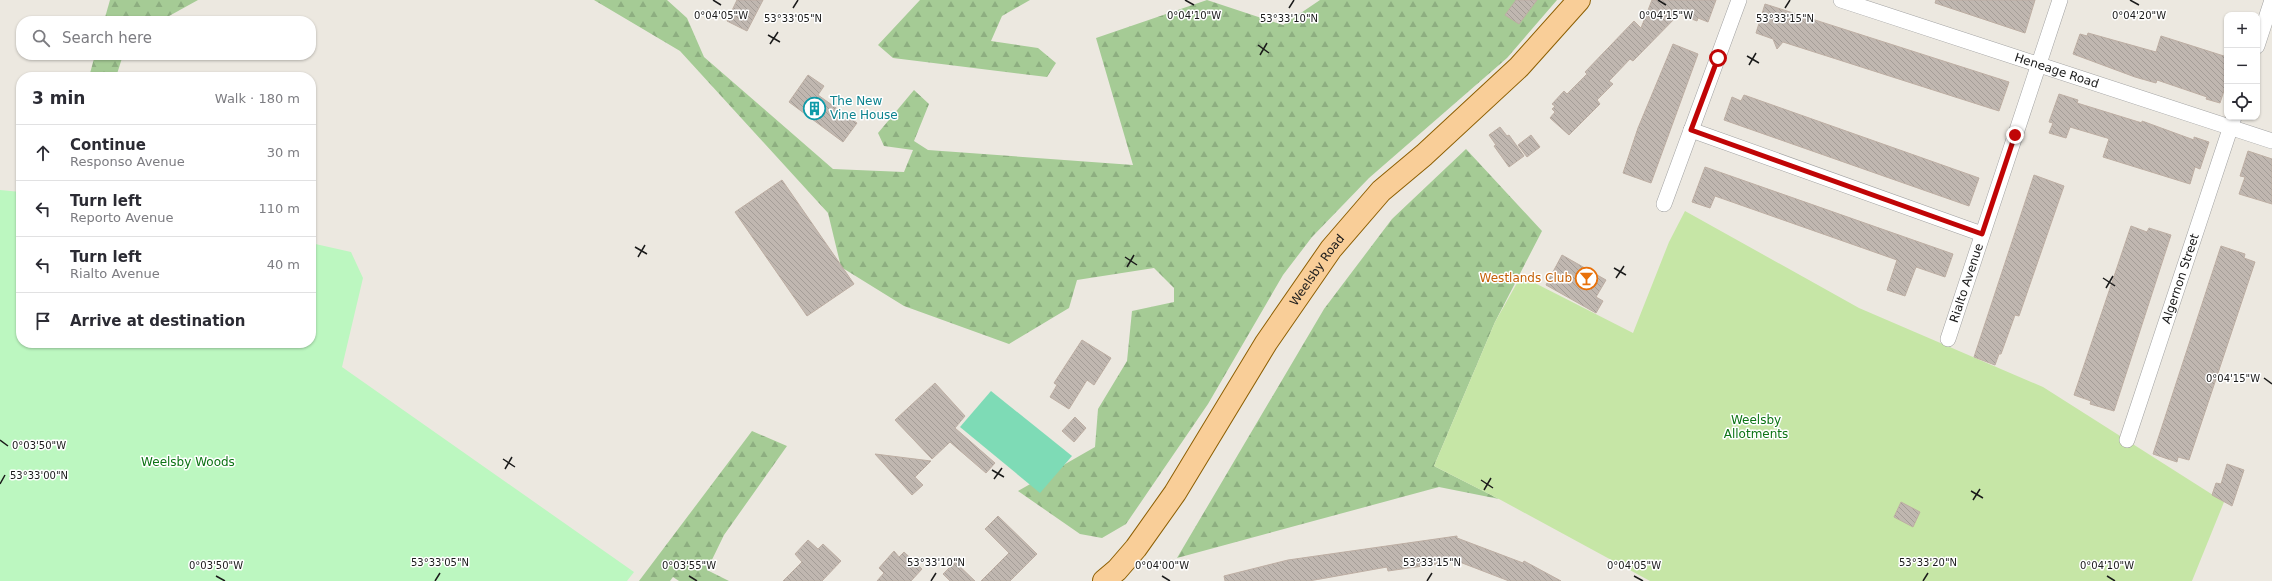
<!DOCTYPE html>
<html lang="en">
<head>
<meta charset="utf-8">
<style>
  body { margin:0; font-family:"DejaVu Sans",sans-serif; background:#f2f2f3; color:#2b2b33 }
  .controls { position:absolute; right:12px; top:12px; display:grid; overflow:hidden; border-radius:8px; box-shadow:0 1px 3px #0004 }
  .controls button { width:36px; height:36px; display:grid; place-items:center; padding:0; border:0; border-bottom:1px solid #e1e1e2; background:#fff; color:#2b2b33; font:20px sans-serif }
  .stop { position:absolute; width:12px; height:12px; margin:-9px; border:3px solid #c00506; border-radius:50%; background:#fff }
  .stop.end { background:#c00506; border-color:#fff; box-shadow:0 1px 4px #0008 }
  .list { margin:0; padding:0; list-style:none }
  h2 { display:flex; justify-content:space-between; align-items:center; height:52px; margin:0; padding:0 16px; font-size:17px }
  h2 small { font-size:13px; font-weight:400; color:#7c7c81 }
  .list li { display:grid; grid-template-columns:26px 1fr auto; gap:12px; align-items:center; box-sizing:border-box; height:56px; padding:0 16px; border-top:1px solid #e1e1e2 }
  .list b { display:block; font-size:15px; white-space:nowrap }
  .list p { margin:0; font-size:13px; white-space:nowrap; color:#7c7c81 }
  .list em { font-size:13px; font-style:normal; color:#7c7c81 }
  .icon { flex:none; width:22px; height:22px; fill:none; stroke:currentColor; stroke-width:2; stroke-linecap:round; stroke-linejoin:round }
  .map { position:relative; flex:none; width:2272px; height:581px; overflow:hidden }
  .search { position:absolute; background:#fff; box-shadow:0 1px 3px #0004; left:16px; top:16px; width:300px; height:44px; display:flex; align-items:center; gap:10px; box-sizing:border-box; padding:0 14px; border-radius:16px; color:#7c7c81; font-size:15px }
  .panel { position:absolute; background:#fff; box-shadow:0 1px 3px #0004; left:16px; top:72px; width:300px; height:276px; border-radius:16px }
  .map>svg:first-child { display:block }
</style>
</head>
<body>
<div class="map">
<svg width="2272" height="581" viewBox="0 0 2272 581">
  <defs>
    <pattern id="forest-firs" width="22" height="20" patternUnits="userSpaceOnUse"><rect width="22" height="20" fill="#a5cb95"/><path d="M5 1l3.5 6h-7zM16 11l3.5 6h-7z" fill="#8dae80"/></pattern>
    <pattern id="building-back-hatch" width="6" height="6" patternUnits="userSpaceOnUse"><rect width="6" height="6" fill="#c0b7b0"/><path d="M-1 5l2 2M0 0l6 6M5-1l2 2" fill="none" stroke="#a49d97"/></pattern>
  </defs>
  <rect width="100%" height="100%" fill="#ece8e0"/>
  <g fill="url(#forest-firs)">
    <path d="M 110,0 L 198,0 L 160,21 L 104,21 Z"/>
    <path d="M 594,0 L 667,0 L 687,18 L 704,57 L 833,169 L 904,172 L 913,150 L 884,146 L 878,133 L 914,90 L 929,104 L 914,141 L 928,150 L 1133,165 L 1096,38 L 1207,0 L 1283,25 L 1320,0 L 1557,0 L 1507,58 L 1369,178 L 1312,237 L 1283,275 L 1208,404 L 1126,524 L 1102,538 L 1080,534 L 1018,491 L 1095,447 L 1098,409 L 1127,361 L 1132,311 L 1174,302 L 1174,288 L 1154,268 L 1077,280 L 1069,308 L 1009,344 L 904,306 L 841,267 L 828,213 L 680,51 Z"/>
    <path d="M 920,0 L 1030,0 L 1002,16 L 991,41 L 1038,48 L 1056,63 L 1047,77 L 893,58 L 878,45 Z"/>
    <path d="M 95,55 L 123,55 L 116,77 L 89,77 Z"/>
    <path d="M 1466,149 L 1542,231 L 1495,322 L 1434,466 L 1499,499 L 1439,487 L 1177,558 L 1324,309 L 1392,219 Z"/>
    <path d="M 752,431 L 787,446 L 724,535 L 707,570 L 729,581 L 679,581 L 673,577 L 670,581 L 639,581 Z"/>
  </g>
  <path fill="#bcf7c0" d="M 0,190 L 21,192 L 21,343 L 311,343 L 311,243 L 351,252 L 363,278 L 342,367 L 634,572 L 627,581 L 0,581 Z"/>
  <path fill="#c6e6a6" d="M 1685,211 L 1859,308 L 2043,387 L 2224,502 L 2192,581 L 1650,581 L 1499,499 L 1434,466 L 1495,322 L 1521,276 L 1633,333 L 1669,242 Z"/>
  <path fill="#7edbb6" d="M 991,391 L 1072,456 L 1040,493 L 960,427 Z"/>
  <g fill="url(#building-back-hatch)" stroke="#bdaea3">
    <path d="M 737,0 L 763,0 L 747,31 L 727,21 Z"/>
    <path d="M 1516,0 L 1537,0 L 1519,24 L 1505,15 Z"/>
    <path d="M 1652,0 L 1716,0 L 1708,22 L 1698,18 L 1697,21 L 1679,14 L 1680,13 L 1633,61 L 1630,59 L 1609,81 L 1613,84 L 1597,100 L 1600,104 L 1569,135 L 1550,118 L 1555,112 L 1552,109 L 1555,106 L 1552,104 L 1564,91 L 1567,94 L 1587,74 L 1585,72 L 1634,21 L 1641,28 Z"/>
    <path d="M 1936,0 L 2035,0 L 2025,33 L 1935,3 Z"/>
    <path d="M 1765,4 L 2009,82 L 1999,111 L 1783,42 L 1777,49 L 1773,39 L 1756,33 Z"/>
    <path d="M 2088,33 L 2156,52 L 2161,36 L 2227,57 L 2227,81 L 2220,103 L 2206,99 L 2207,97 L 2157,80 L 2156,83 L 2135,77 L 2073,54 L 2080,34 L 2087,36 Z"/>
    <path d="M 1673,44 L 1698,54 L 1651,183 L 1623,173 L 1638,128 Z"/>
    <path d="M 808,75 L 824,86 L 818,95 L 857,123 L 843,142 L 789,102 Z"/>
    <path d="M 2059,94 L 2078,100 L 2077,103 L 2142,123 L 2142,121 L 2194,140 L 2194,137 L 2209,142 L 2200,169 L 2195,167 L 2190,184 L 2103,157 L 2109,139 L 2107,138 L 2070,127 L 2066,138 L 2049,133 L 2053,123 L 2049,122 Z"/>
    <path d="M 1744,95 L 1979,178 L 1969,206 L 1724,120 L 1732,97 L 1741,101 Z"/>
    <path d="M 1500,127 L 1507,136 L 1509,135 L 1524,156 L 1509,167 L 1494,146 L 1496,145 L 1489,135 Z"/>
    <path d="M 1531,135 L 1540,147 L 1527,157 L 1518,145 Z"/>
    <path d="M 2248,151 L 2272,159 L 2272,204 L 2239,194 L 2245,177 L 2240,176 Z"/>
    <path d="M 1705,167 L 1953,254 L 1945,277 L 1916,267 L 1905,296 L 1887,290 L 1897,260 L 1715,196 L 1710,208 L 1692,202 Z"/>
    <path d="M 2034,175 L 2064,186 L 2019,316 L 2015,315 L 2001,354 L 1999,354 L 1995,365 L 1974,357 Z"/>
    <path d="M 782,180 L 854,284 L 807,316 L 735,212 Z"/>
    <path d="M 2131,226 L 2147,232 L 2149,228 L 2171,235 L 2114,411 L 2090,404 L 2091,401 L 2074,395 Z"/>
    <path d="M 2221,246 L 2245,254 L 2244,258 L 2255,262 L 2189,460 L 2178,457 L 2177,462 L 2153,454 Z"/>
    <path d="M 1562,255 L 1606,280 L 1596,297 L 1603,301 L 1596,313 L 1546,285 Z"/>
    <path d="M 1082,340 L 1111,358 L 1094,385 L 1087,380 L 1069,409 L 1050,397 L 1057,385 L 1054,383 Z"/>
    <path d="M 935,383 L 965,416 L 955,428 L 995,463 L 986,473 L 950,442 L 932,459 L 895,420 Z"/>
    <path d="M 1075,417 L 1086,428 L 1074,442 L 1062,431 Z"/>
    <path d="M 875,454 L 931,461 L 915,477 L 923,485 L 912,495 Z"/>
    <path d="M 2227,464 L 2244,470 L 2232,506 L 2212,495 L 2216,483 L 2221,484 Z"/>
    <path d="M 1901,502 L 1920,512 L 1913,527 L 1894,517 Z"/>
    <path d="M 998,516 L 1037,554 L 1010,581 L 981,581 L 1009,553 L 985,529 Z"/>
    <path d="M 1457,536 L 1457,538 L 1523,563 L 1524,561 L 1561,581 L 1509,581 L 1457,561 L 1388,571 L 1387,567 L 1309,581 L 1225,581 L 1224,576 L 1288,560 Z"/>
    <path d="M 808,540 L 818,549 L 823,544 L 841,561 L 822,581 L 783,581 L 802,562 L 795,554 Z"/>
    <path d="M 894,551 L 899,557 L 904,552 L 922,569 L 911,581 L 877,581 L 884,573 L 879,568 Z"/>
    <path d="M 955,562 L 975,581 L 950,581 L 943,574 Z"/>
  </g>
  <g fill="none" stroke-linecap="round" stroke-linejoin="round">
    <defs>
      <g id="minor">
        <path id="s1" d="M 1841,0 L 2272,141"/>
        <path d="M 2257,46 L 2272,0"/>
        <path d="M 1691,130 L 1982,234"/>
        <path d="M 1664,204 L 1739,0"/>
        <path id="s2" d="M 1948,339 L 2060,0"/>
        <path id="s3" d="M 2127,440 L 2234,117"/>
      </g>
      <g id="primary">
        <path id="s4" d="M 1104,581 L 1117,570 L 1136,548 L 1175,493 L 1266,343 L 1331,249 L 1381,191 L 1424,155 L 1519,67 L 1579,0"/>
      </g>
    </defs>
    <use href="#minor" stroke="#a1a1a1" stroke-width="16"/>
    <use href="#primary" stroke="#8d5f03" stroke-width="24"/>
    <use href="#minor" stroke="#fff" stroke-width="15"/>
    <use href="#primary" stroke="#f9ce98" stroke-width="22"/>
  </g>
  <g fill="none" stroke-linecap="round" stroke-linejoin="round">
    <path stroke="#c00506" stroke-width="5" d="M 1718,58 L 1691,130 L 1982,234 L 2015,135"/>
  </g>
  <path fill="none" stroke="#1a1a1a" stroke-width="1.5" d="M 713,0 L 721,5M 1185,0 L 1194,5M 1658,0 L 1666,5M 2130,0 L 2139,5M 793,8 L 798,0M 1289,8 L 1294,0M 1785,8 L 1790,0M 768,35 L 780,42M 770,44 L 778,32M 1258,45 L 1269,53M 1260,55 L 1267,43M 1747,56 L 1759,63M 1749,65 L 1756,53M 635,247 L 647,254M 638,257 L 645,245M 1125,257 L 1137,265M 1127,267 L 1134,255M 1614,268 L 1626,275M 1616,278 L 1624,266M 2103,278 L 2115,286M 2106,288 L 2113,276M 2264,378 L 2272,384M 0,440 L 8,446M 503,459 L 515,467M 505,469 L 512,457M 992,470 L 1004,477M 994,479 L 1002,468M 1481,480 L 1493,488M 0,484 L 5,475M 1484,490 L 1491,478M 1971,491 L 1983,498M 1973,500 L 1980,489M 216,576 L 225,581M 689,576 L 697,581M 1162,576 L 1170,581M 1634,576 L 1643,581M 2107,576 L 2115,581M 435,581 L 440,573M 931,581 L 936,573M 1427,581 L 1432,573M 1923,581 L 1928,573"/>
  <defs>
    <symbol id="building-ring" viewBox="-11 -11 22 22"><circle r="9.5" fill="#fff" stroke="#0f9aa8" stroke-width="1.5"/><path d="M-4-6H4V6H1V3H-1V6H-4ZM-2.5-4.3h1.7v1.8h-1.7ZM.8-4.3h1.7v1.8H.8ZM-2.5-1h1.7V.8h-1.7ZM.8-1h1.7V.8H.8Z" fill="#0f9aa8"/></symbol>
    <symbol id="bar-ring" viewBox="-11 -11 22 22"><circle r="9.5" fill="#fff" stroke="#e8710a" stroke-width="1.5"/><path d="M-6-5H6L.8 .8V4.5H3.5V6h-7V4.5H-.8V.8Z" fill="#e8710a"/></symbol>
  </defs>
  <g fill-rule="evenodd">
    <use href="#building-ring" x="802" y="96" width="25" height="25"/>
    <use href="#bar-ring" x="1574" y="266" width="25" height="25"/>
  </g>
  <g text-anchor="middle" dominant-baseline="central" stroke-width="3" stroke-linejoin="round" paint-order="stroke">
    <g font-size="12" fill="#1a1a1a" stroke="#fff">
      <text stroke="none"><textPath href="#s1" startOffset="227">Heneage Road</textPath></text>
      <text stroke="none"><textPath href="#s4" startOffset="378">Weelsby Road</textPath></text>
      <text stroke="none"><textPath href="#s3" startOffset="170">Algernon Street</textPath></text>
      <text stroke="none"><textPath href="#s2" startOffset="59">Rialto Avenue</textPath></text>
    </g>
    <g font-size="12" fill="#0d838f" stroke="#fff" text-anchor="start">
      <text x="830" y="101">The New<tspan x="830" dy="14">Vine House</tspan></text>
    </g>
    <g font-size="12" fill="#c56008" stroke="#fff" text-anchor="end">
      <text x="1572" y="278">Westlands Club</text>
    </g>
    <g font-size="12" fill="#0d7415" stroke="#fff">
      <text x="1756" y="420">Weelsby<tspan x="1756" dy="14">Allotments</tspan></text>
      <text x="188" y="462">Weelsby Woods</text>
    </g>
  </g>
  <g font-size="10" text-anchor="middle" fill="#1a1a1a" stroke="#fff" stroke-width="3" stroke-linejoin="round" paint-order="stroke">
    <text x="721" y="19">0°04'05"W</text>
    <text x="1194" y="19">0°04'10"W</text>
    <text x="1666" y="19">0°04'15"W</text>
    <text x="2139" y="19">0°04'20"W</text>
    <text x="793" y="22">53°33'05"N</text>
    <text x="1289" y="22">53°33'10"N</text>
    <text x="1785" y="22">53°33'15"N</text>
    <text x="2233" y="382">0°04'15"W</text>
    <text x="39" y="449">0°03'50"W</text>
    <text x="39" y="479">53°33'00"N</text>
    <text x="440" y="566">53°33'05"N</text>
    <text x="936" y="566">53°33'10"N</text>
    <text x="1432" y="566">53°33'15"N</text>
    <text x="1928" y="566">53°33'20"N</text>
    <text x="216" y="569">0°03'50"W</text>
    <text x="689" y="569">0°03'55"W</text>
    <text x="1162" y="569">0°04'00"W</text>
    <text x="1634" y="569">0°04'05"W</text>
    <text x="2107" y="569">0°04'10"W</text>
  </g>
</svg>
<div class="controls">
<button>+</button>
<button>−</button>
<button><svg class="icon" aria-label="locate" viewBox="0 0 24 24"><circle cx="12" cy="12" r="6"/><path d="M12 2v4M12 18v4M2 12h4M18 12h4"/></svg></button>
</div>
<div class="stop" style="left:1718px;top:58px"></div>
<div class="stop end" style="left:2015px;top:135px"></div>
<div class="search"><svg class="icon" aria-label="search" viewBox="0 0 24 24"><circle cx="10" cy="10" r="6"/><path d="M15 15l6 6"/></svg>Search here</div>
<section class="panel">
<h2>3 min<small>Walk · 180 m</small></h2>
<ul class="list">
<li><svg class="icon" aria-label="ahead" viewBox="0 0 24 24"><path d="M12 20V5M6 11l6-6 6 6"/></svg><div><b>Continue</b><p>Responso Avenue</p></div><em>30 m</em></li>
<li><svg class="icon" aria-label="left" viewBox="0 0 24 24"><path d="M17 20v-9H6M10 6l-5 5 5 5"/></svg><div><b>Turn left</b><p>Reporto Avenue</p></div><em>110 m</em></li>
<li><svg class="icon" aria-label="left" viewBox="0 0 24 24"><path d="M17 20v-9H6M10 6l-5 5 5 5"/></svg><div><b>Turn left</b><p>Rialto Avenue</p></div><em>40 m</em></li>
<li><svg class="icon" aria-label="arrive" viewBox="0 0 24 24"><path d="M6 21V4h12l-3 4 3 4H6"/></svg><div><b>Arrive at destination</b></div></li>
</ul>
</section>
</div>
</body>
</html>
